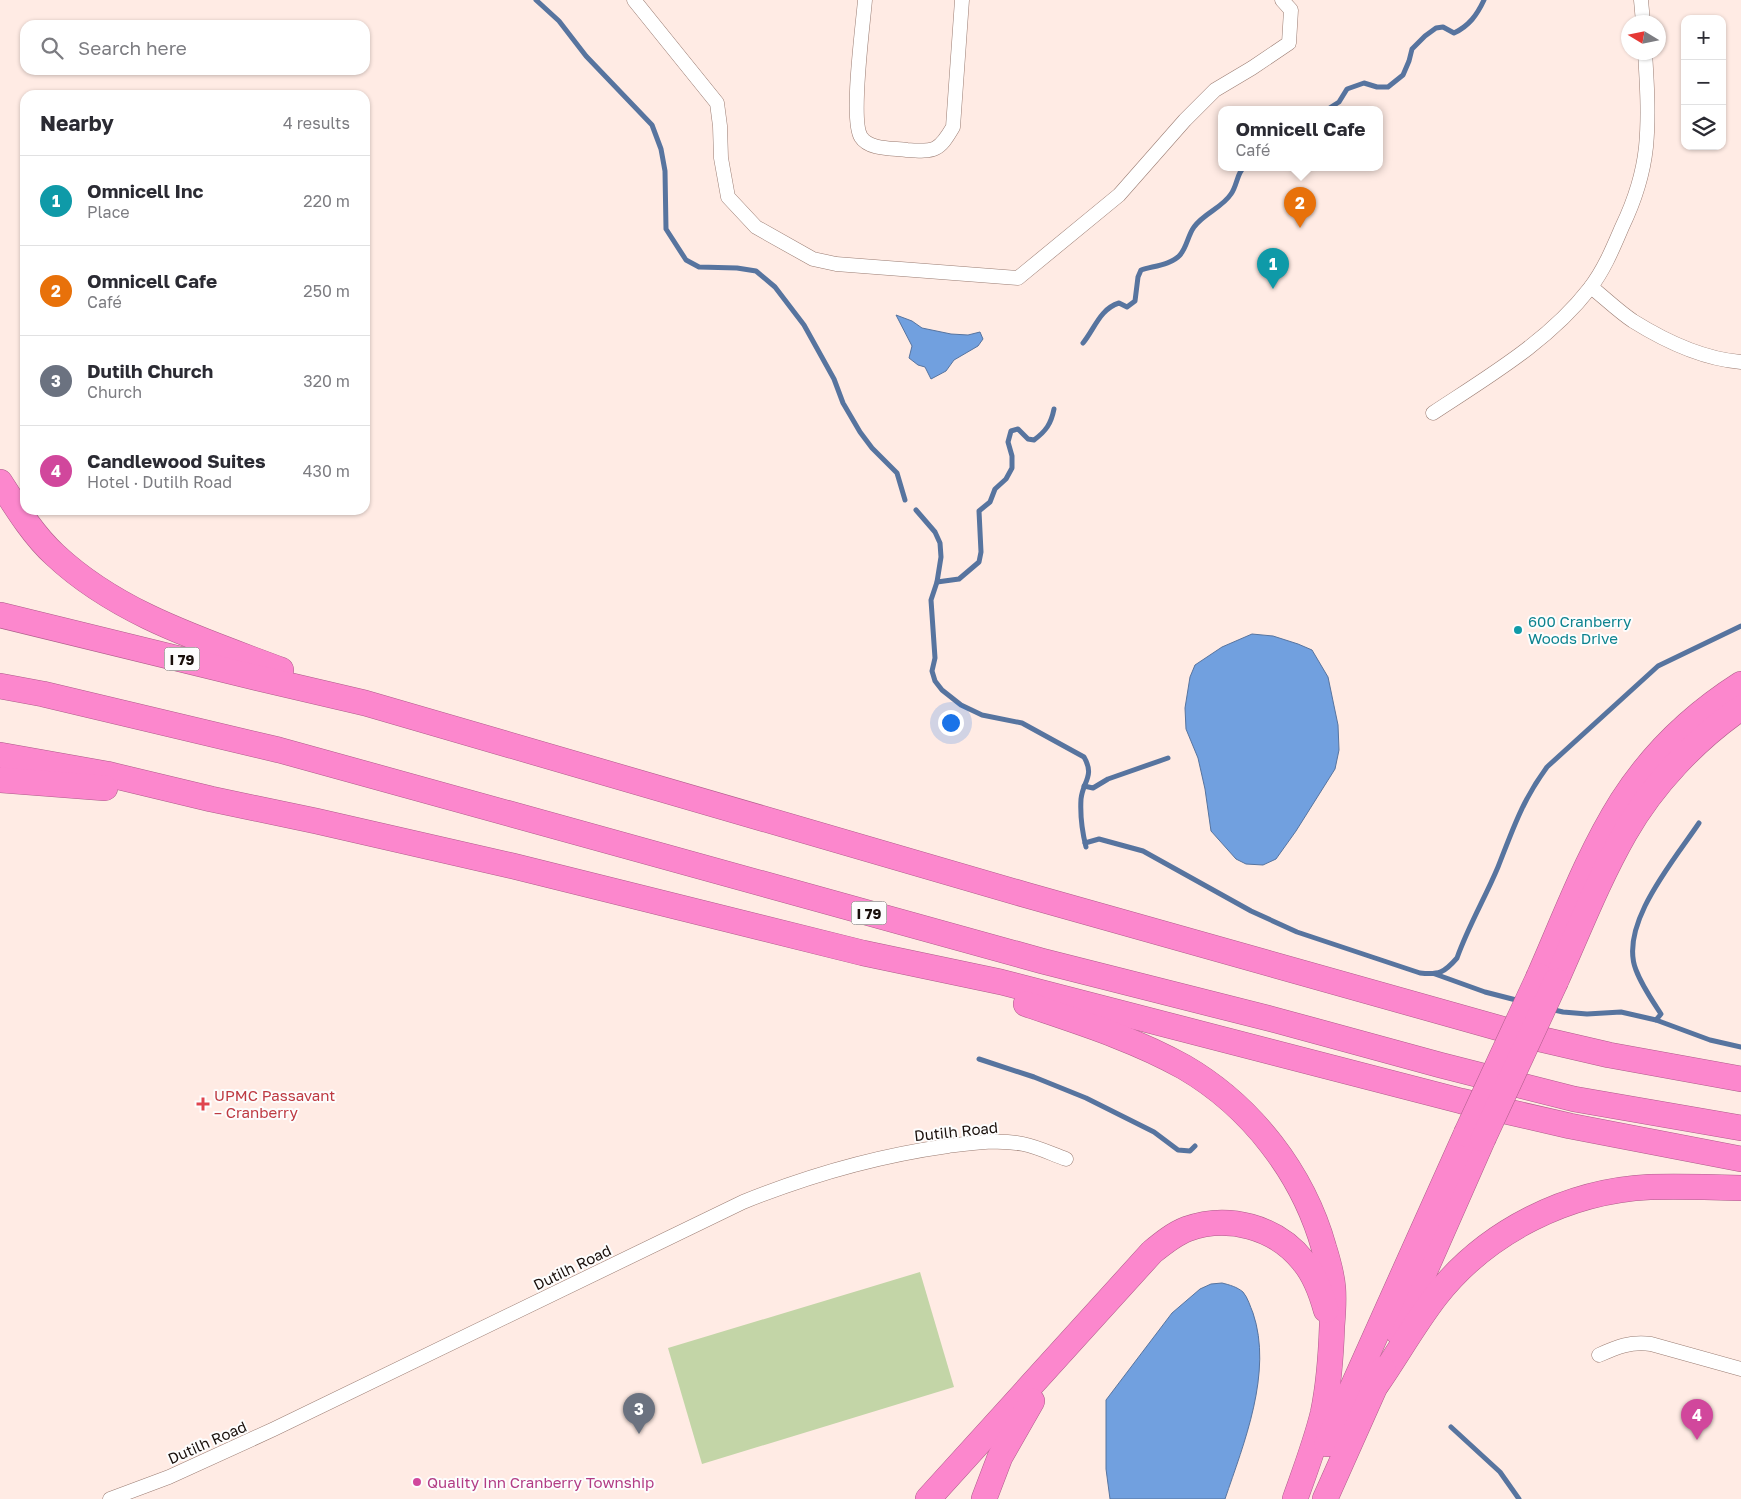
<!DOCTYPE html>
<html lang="en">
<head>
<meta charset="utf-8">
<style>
  body { margin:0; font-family:"Golos Text",sans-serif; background:#f7f7f7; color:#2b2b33 }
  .controls { position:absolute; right:15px; top:15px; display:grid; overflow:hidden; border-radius:10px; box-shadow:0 1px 4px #0004 }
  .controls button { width:45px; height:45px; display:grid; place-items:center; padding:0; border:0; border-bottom:1px solid #e1e1e2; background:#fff; color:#2b2b33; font:25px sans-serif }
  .compass { position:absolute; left:1621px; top:15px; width:45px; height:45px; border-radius:50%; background:#fff; box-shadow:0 1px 4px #0004; rotate:280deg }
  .you { position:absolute; left:950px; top:722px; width:18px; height:18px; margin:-12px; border:4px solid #fff; border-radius:50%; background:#1a73e8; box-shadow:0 0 0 8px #1a73e833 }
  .badge { display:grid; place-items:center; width:32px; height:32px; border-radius:50%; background:#b45309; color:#fff; font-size:16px; font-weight:700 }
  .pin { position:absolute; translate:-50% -41px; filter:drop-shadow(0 1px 2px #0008) }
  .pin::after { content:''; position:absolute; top:26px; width:18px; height:15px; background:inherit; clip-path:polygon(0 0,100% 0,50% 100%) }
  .popup { position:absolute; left:1218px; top:106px; width:165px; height:65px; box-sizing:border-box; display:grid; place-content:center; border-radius:10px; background:#fff; filter:drop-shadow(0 1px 4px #0005); font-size:16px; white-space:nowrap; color:#7c7c81 }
  .popup b { font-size:19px; color:#2b2b33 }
  .popup::after { content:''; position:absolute; left:50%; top:100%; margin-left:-10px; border:10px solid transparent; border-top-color:#fff }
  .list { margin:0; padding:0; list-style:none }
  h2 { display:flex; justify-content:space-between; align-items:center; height:65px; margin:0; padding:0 20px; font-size:21px }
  h2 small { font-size:16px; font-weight:400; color:#7c7c81 }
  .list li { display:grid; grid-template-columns:32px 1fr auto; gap:15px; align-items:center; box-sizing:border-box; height:90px; padding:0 20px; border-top:1px solid #e1e1e2 }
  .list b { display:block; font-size:19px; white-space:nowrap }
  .list p { margin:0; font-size:16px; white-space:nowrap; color:#7c7c81 }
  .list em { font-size:16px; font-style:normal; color:#7c7c81 }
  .icon { flex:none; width:28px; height:28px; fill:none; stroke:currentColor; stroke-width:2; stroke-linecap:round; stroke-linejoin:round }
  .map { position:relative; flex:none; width:1741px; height:1499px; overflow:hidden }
  .search { position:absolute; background:#fff; box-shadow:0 1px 4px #0004; left:20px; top:20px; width:350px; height:55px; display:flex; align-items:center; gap:12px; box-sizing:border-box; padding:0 18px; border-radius:15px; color:#7c7c81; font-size:19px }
  .panel { position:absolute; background:#fff; box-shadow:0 1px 4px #0004; left:20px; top:90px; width:350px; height:425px; border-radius:15px }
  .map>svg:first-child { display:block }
</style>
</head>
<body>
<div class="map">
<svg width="1741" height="1499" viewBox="0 0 1741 1499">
  <rect width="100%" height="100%" fill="#ffebe4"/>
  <path fill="#c3d5a7" d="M 920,1272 L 954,1387 L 702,1464 L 668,1348 Z"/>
  <g fill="#71a0df" stroke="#57749f">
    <path d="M 896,315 L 912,321 L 922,328 L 951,334 L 968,335 L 980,332 L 983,339 L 978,346 L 954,360 L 946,371 L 931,379 L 925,367 L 918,365 L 909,358 L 912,346 Z"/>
    <path d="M 1252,634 L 1273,636 L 1298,644 L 1312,650 L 1328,677 L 1338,725 L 1339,750 L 1335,769 L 1296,831 L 1276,859 L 1263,865 L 1246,864 L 1236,859 L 1211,831 L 1205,789 L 1198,758 L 1186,729 L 1185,708 L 1190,677 L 1195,665 L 1222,647 Z"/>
    <path d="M 1222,1283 C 1230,1285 1237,1287 1243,1292 C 1248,1298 1250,1306 1253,1313 C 1273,1372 1244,1443 1225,1499 L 1110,1499 L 1106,1469 L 1106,1400 L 1172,1313 L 1200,1289 L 1211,1284 Z"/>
  </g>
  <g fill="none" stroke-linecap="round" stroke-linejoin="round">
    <g stroke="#57749f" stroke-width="5">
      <path d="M 536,0 L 559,21 L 586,56 L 652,125 L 661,149 L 665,171 L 666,229 L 686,260 L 699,267 L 737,268 L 756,271 L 775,287 L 804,325 L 834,379 L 843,403 L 860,432 L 872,448 L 897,473 L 905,500"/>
      <path d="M 1328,109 L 1339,102 L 1347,89 L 1364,83 L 1377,87 L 1388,87 L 1403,75 L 1409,61 L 1412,49 L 1425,36 L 1436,28 L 1443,27 L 1454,33 C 1469,26 1477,15 1484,0"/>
      <path d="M 1083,343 C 1095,328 1100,309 1119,303 L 1127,307 L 1135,301 L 1138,277 L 1141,270 C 1153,266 1171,265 1180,255 C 1187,247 1188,235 1194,227 C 1204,213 1222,208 1231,194 C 1237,186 1237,173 1244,167"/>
      <path d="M 916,510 L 935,532 L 940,543 L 941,557 L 937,582 L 931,600 L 935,658 L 932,671 L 935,681 L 942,690 L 961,705 L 982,715 L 1022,723 L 1084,757 C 1095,776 1083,781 1081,799 C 1080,816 1082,831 1086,847"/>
      <path d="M 937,582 L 959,579 L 979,562 L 981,552 L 979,511 L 990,502 L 995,489 L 1006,479 L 1012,468 L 1012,456 L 1008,442 L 1011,431 L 1018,429 L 1028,439 L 1034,440 C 1046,431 1051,424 1054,409"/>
      <path d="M 1084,786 L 1093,788 L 1108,779 L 1168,758"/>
      <path d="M 1085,843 L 1099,839 L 1143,851 L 1251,911 L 1297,932 L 1420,973 C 1439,975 1444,973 1457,958 C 1468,927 1485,898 1498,867 C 1513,829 1522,801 1547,767 L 1658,666 L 1741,626"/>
      <path d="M 1435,974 L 1485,992 L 1520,1001"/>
      <path d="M 1550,1009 L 1563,1012 L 1587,1014 L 1621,1012 L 1656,1020 L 1661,1014 C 1652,1000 1642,986 1636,970 C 1618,925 1675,859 1699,823"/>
      <path d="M 1656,1020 L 1710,1040 L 1741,1047"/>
      <path d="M 979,1059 L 1034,1077 L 1086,1098 L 1154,1132 L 1178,1150 L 1190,1151 L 1195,1146"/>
      <path d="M 1451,1427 L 1500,1472 L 1519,1499"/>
    </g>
    <defs>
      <g id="street">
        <path d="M 634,0 L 717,103 L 720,126 L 721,158 L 728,197 L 756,227 L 813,259 L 836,264 L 1018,278 L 1119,195 L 1185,120 L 1215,90 L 1252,68 L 1289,43 L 1291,10 L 1282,0"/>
        <path d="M 865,0 C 863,25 850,120 861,137 C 869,150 894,148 907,150 C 935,152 939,151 953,127 L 962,0"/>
        <path d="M 1641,0 L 1643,22"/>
        <path d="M 1591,287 C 1605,298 1618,311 1633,321 C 1665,341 1704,359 1741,362"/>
        <path d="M 1433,413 C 1489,376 1549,341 1590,288 C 1604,270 1613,248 1622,227 C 1634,202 1643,175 1646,147 C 1649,116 1647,84 1645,52"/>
        <path d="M 1599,1355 C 1617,1347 1631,1341 1651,1344 L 1741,1369"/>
        <path d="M 110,1499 L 169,1477 L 274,1429 L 743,1202 C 810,1175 876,1156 948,1146 C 972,1143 999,1139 1023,1144 C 1038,1147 1052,1154 1066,1159"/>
      </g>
      <g id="highway">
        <path d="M 0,482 C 16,507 33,535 55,555 C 118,614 202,640 281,670"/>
        <path d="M 0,615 L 258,678 L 365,703 L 1026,895 L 1527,1036 L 1609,1055 L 1741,1079"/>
        <path d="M 0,686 L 43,694 L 279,750 L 1042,961 L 1275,1020 L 1440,1065 L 1574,1099 L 1741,1128"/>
        <path d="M 0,755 L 107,774 L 211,799 L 316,821 L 513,866 L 863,953 L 1001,982 L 1461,1101 L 1570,1126 L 1741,1159"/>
        <path d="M 0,780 L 105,788"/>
        <path d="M 1539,976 C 1565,917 1588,855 1622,801 C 1652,754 1694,714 1741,684"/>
        <path d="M 1556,981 C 1578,932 1598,880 1625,833 C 1653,784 1695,740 1741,708"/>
        <path d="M 1026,1004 C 1079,1022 1134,1039 1184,1067 C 1251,1106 1303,1173 1324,1248 C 1328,1261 1332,1275 1333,1288 C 1334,1301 1333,1314 1332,1326 C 1331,1355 1329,1384 1323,1413 C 1316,1442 1305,1471 1295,1499"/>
        <path d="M 1398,1332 L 1483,1139"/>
        <path d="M 1377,1384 C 1397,1355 1415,1323 1436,1296 C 1487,1231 1568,1191 1650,1187 C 1680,1186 1711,1187 1741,1188"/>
        <path d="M 1327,1444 L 1466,1134"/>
        <path d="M 928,1499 L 1152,1252 C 1163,1243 1174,1234 1187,1229 C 1228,1214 1276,1227 1303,1261 C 1315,1275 1321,1292 1326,1310"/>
        <path d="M 984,1499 L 1000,1457 L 1032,1401"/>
        <path d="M 1325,1499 L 1383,1369"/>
      </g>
    </defs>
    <use href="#street" stroke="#9a7c72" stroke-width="15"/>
    <use href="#highway" stroke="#ad5d89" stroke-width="26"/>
    <use href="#street" stroke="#fff" stroke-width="14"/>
    <use href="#highway" stroke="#fc87cd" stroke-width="25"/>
    <defs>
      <g id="highway-bridge">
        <path d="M 1466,1134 L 1539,976"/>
        <path d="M 1483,1139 L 1556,981"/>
      </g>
    </defs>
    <use href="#highway-bridge" stroke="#ad5d89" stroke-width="26" stroke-linecap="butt"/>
    <use href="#highway-bridge" stroke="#fc87cd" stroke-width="25"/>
  </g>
  <circle fill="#0f9aa8" stroke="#fdfdfd" stroke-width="2" cx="1518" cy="630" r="5"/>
  <path fill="#e0444e" stroke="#fdfdfd" stroke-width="2" d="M200.5 1096.5h5v5h5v5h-5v5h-5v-5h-5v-5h5z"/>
  <circle fill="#d1479c" stroke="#fdfdfd" stroke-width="2" cx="417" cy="1482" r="5"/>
  <g text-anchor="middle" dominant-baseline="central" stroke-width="4" stroke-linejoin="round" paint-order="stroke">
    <g fill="#fdfdfd" stroke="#5d5654" stroke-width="1">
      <rect x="164.5" y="647.5" width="35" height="23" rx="4"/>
      <rect x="851.5" y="901.5" width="35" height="23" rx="4"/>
    </g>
    <g font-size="14" font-weight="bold" fill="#190f0b">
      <text x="182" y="659">I 79</text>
      <text x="869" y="913">I 79</text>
    </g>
    <g font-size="15" fill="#0d838f" stroke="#fdfdfd" text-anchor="start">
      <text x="1528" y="621">600 Cranberry<tspan x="1528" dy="17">Woods Drive</tspan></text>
    </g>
    <g font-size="15" fill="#be3a42" stroke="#fdfdfd" text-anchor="start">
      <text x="214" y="1095">UPMC Passavant<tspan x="214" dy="17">– Cranberry</tspan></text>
    </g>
    <g font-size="15" fill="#190f0b" stroke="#fdfdfd">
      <text transform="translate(956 1131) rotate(-6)">Dutilh Road</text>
      <text transform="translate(572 1267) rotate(-26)">Dutilh Road</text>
      <text transform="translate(207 1442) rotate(-24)">Dutilh Road</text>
    </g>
    <g font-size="15" fill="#b23c85" stroke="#fdfdfd" text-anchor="start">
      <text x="427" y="1482">Quality Inn Cranberry Township</text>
    </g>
  </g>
</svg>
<div class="controls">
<button>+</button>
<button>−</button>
<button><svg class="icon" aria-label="layers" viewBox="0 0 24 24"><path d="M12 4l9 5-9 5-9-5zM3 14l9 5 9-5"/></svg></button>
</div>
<svg class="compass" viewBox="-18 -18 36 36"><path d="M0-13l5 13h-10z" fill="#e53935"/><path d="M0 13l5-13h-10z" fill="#7c7c81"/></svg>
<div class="you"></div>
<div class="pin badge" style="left:1273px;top:289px;background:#0f9aa8">1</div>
<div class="pin badge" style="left:1300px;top:228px;background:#e8710a">2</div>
<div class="popup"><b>Omnicell Cafe</b>Café</div>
<div class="pin badge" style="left:639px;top:1434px;background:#6b7280">3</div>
<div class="pin badge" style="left:1697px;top:1440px;background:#d1479c">4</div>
<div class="search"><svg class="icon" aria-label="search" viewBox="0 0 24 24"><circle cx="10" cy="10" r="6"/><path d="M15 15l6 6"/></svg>Search here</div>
<section class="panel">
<h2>Nearby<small>4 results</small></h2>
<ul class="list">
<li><span class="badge" style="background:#0f9aa8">1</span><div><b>Omnicell Inc</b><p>Place</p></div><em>220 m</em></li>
<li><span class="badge" style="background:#e8710a">2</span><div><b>Omnicell Cafe</b><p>Café</p></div><em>250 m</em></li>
<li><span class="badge" style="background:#6b7280">3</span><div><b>Dutilh Church</b><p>Church</p></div><em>320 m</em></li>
<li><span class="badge" style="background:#d1479c">4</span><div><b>Candlewood Suites</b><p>Hotel · Dutilh Road</p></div><em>430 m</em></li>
</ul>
</section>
</div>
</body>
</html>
